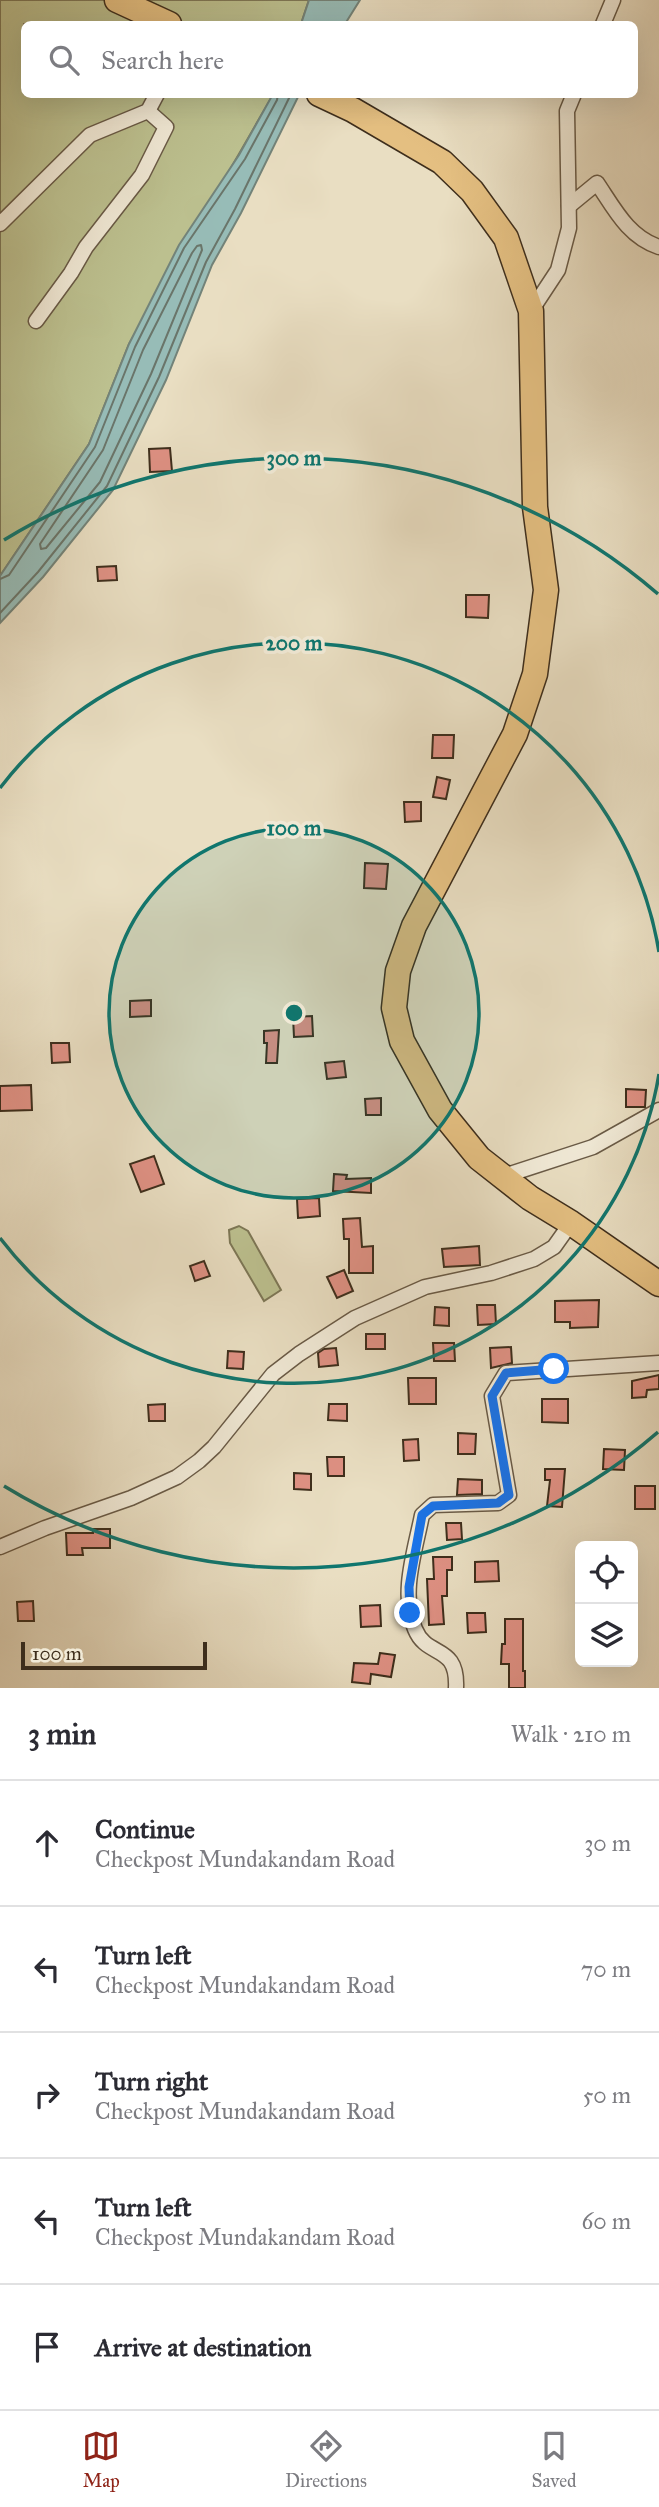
<!DOCTYPE html>
<html lang="en">
<head>
<meta charset="utf-8">
<style>
  body { margin:0; font-family:"IM FELL Great Primer",serif; background:#f7f7f7; color:#2b2b33 }
  .controls { position:absolute; right:21px; bottom:21px; display:grid; overflow:hidden; border-radius:10px; box-shadow:0 7px 28px #0002 }
  .controls button { width:63px; height:63px; display:grid; place-items:center; padding:0; border:0; border-bottom:2px solid #e1e1e2; background:#fff; color:#2b2b33; font:35px sans-serif }
  .scale { position:absolute; left:21px; bottom:18px; width:186px; box-sizing:border-box; padding-left:7px; border:4px solid #3e2e1c; border-top:0; font-size:19px; line-height:24px; white-space:nowrap; color:#3e2e1c; -webkit-text-stroke:5px #f1ead7; paint-order:stroke }
  .stop { position:absolute; width:21px; height:21px; margin:-16px; border:5px solid #1a73e8; border-radius:50%; background:#fff }
  .stop.end { background:#1a73e8; border-color:#fff; box-shadow:0 2px 7px #0008 }
  .list { margin:0; padding:0; list-style:none }
  h2 { display:flex; justify-content:space-between; align-items:center; height:91px; margin:0; padding:0 28px; font-size:30px }
  h2 small { font-size:23px; font-weight:400; color:#7c7c81 }
  .list li { display:grid; grid-template-columns:46px 1fr auto; gap:21px; align-items:center; box-sizing:border-box; height:126px; padding:0 28px; border-top:2px solid #e1e1e2 }
  .list b { display:block; font-size:26px; white-space:nowrap }
  .list p { margin:0; font-size:23px; white-space:nowrap; color:#7c7c81 }
  .list em { font-size:23px; font-style:normal; color:#7c7c81 }
  .icon { flex:none; width:38px; height:38px; fill:none; stroke:currentColor; stroke-width:2; stroke-linecap:round; stroke-linejoin:round }
  .map { position:relative; flex:none; width:659px; height:1688px; overflow:hidden }
  .search { position:absolute; background:#fff; box-shadow:0 7px 28px #0002; left:21px; right:21px; top:21px; height:77px; display:flex; align-items:center; gap:18px; box-sizing:border-box; padding:0 24px; border-radius:10px; color:#7c7c81; font-size:26px }
  .sheet { height:721px; background:#fff }
  nav { display:flex; justify-content:space-around; align-items:center; box-sizing:border-box; height:98px; border-top:2px solid #e1e1e2; background:#fff; font-size:19px; color:#7c7c81 }
  nav a { display:grid; justify-items:center; gap:4px }
  nav .on { color:#8f2418 }
  .map>svg:first-child { display:block }
</style>
</head>
<body>
<div class="map">
<svg width="659" height="1688" viewBox="0 0 659 1688">
  <rect width="100%" height="100%" fill="#e9dec2"/>
  <filter id="stains"><feTurbulence type="fractalNoise" baseFrequency=".00286" numOctaves="4"/><feColorMatrix values="0 0 0 0 .2 0 0 0 0 .09 0 0 0 0 .02 0 0 0 .5 -.17"/></filter>
  <radialGradient id="worn" r=".72"><stop offset=".6" stop-color="#630" stop-opacity="0"/><stop offset="1" stop-color="#630" stop-opacity=".3"/></radialGradient>
  <g fill="#bcc08f" stroke="#7d7756" stroke-width="2">
    <path d="M 0,0 L 309,0 L 301,24 L 24,24 L 24,94 L 273,95 L 129,344 L 89,444 L 0,576 Z"/>
    <path d="M 239,1226 L 248,1231 L 281,1290 L 264,1301 L 230,1243 L 229,1230 Z"/>
  </g>
  <g fill="#97bcb7" stroke="#738379" stroke-width="2">
    <path d="M 309,0 L 360,0 L 345,24 L 301,24 Z"/>
    <path d="M 273,94 L 299,95 L 241,213 L 212,265 L 166,380 L 113,490 L 43,577 L 0,623 L 0,576 L 89,444 L 129,344 L 179,245 L 239,155 Z"/>
  </g>
  <g fill="none" stroke-linecap="round" stroke-linejoin="round">
    <g stroke="#6a756a" stroke-width="2">
      <path d="M 201,245 L 202,250 L 151,374 L 100,482 L 46,548 L 41,549 L 40,544 L 103,450 L 143,350 L 192,253 L 197,246 Z"/>
      <path d="M 0,579 L 9,575 L 95,447 L 135,347 L 184,248 L 245,159 L 277,100 L 278,94"/>
      <path d="M 0,613 L 38,572 L 107,486 L 159,377 L 206,262 L 235,209 L 291,94"/>
    </g>
  </g>
  <g fill="#df9184" stroke="#3e2e1c" stroke-width="2">
    <path d="M 170,448 L 172,471 L 150,472 L 149,449 Z"/>
    <path d="M 116,566 L 117,580 L 98,581 L 97,567 Z"/>
    <path d="M 466,595 L 489,595 L 488,618 L 466,617 Z"/>
    <path d="M 433,735 L 454,735 L 453,758 L 432,758 Z"/>
    <path d="M 437,777 L 450,780 L 446,799 L 433,797 Z"/>
    <path d="M 404,802 L 421,802 L 421,821 L 405,822 Z"/>
    <path d="M 365,863 L 388,864 L 386,889 L 364,888 Z"/>
    <path d="M 151,1000 L 151,1016 L 130,1017 L 130,1001 Z"/>
    <path d="M 312,1016 L 313,1036 L 294,1037 L 293,1017 Z"/>
    <path d="M 279,1030 L 277,1063 L 266,1063 L 267,1043 L 264,1043 L 264,1031 Z"/>
    <path d="M 51,1043 L 69,1043 L 70,1062 L 52,1063 Z"/>
    <path d="M 344,1061 L 346,1077 L 327,1079 L 325,1063 Z"/>
    <path d="M 31,1085 L 32,1110 L 0,1111 L 0,1086 Z"/>
    <path d="M 626,1089 L 646,1090 L 645,1107 L 626,1107 Z"/>
    <path d="M 381,1098 L 381,1115 L 366,1115 L 365,1099 Z"/>
    <path d="M 154,1156 L 164,1184 L 141,1192 L 130,1164 Z"/>
    <path d="M 334,1174 L 347,1175 L 346,1179 L 371,1178 L 371,1193 L 333,1191 Z"/>
    <path d="M 319,1198 L 320,1216 L 298,1218 L 297,1199 Z"/>
    <path d="M 360,1218 L 362,1247 L 373,1246 L 373,1273 L 349,1273 L 349,1239 L 344,1239 L 343,1219 Z"/>
    <path d="M 479,1246 L 480,1265 L 444,1267 L 442,1249 Z"/>
    <path d="M 204,1261 L 210,1276 L 195,1281 L 190,1266 Z"/>
    <path d="M 344,1270 L 353,1291 L 337,1298 L 327,1277 Z"/>
    <path d="M 599,1300 L 598,1327 L 570,1328 L 570,1322 L 555,1322 L 555,1301 Z"/>
    <path d="M 477,1305 L 495,1305 L 496,1324 L 478,1325 Z"/>
    <path d="M 435,1307 L 449,1308 L 449,1326 L 434,1325 Z"/>
    <rect x="366" y="1334" width="19" height="15"/>
    <path d="M 433,1343 L 454,1343 L 455,1361 L 434,1361 Z"/>
    <path d="M 511,1347 L 512,1363 L 491,1368 L 490,1348 Z"/>
    <path d="M 336,1348 L 338,1365 L 319,1367 L 318,1353 L 324,1349 Z"/>
    <path d="M 228,1351 L 244,1352 L 243,1369 L 227,1368 Z"/>
    <path d="M 659,1375 L 659,1389 L 647,1390 L 646,1397 L 632,1398 L 632,1381 Z"/>
    <path d="M 408,1378 L 436,1378 L 436,1404 L 409,1404 Z"/>
    <path d="M 542,1399 L 568,1399 L 568,1423 L 542,1422 Z"/>
    <path d="M 165,1404 L 165,1421 L 149,1421 L 148,1405 Z"/>
    <path d="M 329,1404 L 347,1404 L 347,1421 L 328,1420 Z"/>
    <path d="M 458,1433 L 476,1434 L 475,1454 L 458,1454 Z"/>
    <path d="M 418,1439 L 419,1460 L 404,1461 L 403,1440 Z"/>
    <path d="M 604,1449 L 625,1450 L 624,1470 L 603,1469 Z"/>
    <path d="M 327,1457 L 344,1457 L 344,1476 L 328,1476 Z"/>
    <path d="M 545,1469 L 565,1469 L 562,1507 L 547,1506 L 550,1480 L 545,1480 Z"/>
    <path d="M 294,1473 L 311,1474 L 311,1490 L 294,1489 Z"/>
    <path d="M 458,1479 L 482,1480 L 482,1494 L 457,1495 Z"/>
    <rect x="635" y="1486" width="20" height="23"/>
    <path d="M 446,1523 L 461,1523 L 462,1539 L 447,1540 Z"/>
    <path d="M 93,1529 L 110,1529 L 110,1548 L 82,1548 L 83,1555 L 67,1555 L 66,1533 L 93,1533 Z"/>
    <path d="M 433,1557 L 452,1557 L 452,1570 L 447,1570 L 447,1596 L 442,1596 L 444,1624 L 429,1625 L 427,1579 L 434,1579 Z"/>
    <path d="M 498,1561 L 499,1581 L 475,1582 L 475,1562 Z"/>
    <path d="M 33,1601 L 34,1621 L 18,1621 L 17,1602 Z"/>
    <path d="M 380,1605 L 381,1626 L 361,1627 L 360,1606 Z"/>
    <path d="M 467,1613 L 485,1613 L 486,1632 L 468,1633 Z"/>
    <path d="M 505,1619 L 523,1619 L 523,1671 L 525,1671 L 525,1688 L 509,1688 L 509,1664 L 501,1664 L 502,1644 L 505,1644 Z"/>
    <path d="M 380,1653 L 395,1655 L 391,1677 L 371,1674 L 370,1684 L 352,1682 L 354,1663 L 378,1664 Z"/>
  </g>
  <g fill="none" stroke-linecap="round" stroke-linejoin="round">
    <defs>
      <g id="minor">
        <path d="M 603,24 L 613,0"/>
        <path d="M 569,206 L 597,183 C 614,208 628,237 659,247"/>
        <path d="M 0,224 L 90,135 L 148,111 L 157,94"/>
        <path d="M 531,311 L 558,270 L 569,228 L 567,111 L 574,94"/>
        <path d="M 36,321 L 71,273 L 86,247 L 142,175 L 166,127 L 148,111"/>
        <path d="M 501,1177 L 593,1147 L 659,1110"/>
        <path d="M 0,1547 L 45,1528 L 131,1498 L 177,1477 L 199,1461 L 214,1447 L 273,1374 L 299,1354 L 355,1318 L 425,1287 L 491,1273 L 534,1259 L 554,1247 L 571,1223"/>
        <path d="M 456,1688 C 458,1643 427,1659 415,1629 C 400,1594 415,1551 422,1515 L 433,1505 L 498,1503 L 509,1495 L 492,1396 L 506,1373 L 659,1363"/>
      </g>
      <g id="trunk">
        <path d="M 117,0 L 169,24"/>
        <path d="M 319,94 L 353,110 L 442,162 L 472,191 L 506,238 L 531,311 L 535,507 L 546,590 L 535,674 L 515,734 L 414,926 L 398,971 L 394,1008 L 402,1041 L 440,1110 L 479,1158 L 530,1198 L 571,1223 L 659,1284"/>
      </g>
    </defs>
    <use href="#minor" stroke="#695a46" stroke-width="17"/>
    <use href="#trunk" stroke="#3e2e1c" stroke-width="27"/>
    <use href="#minor" stroke="#f1ead7" stroke-width="14"/>
    <use href="#trunk" stroke="#e4bf81" stroke-width="24"/>
  </g>
  <g fill="none" stroke-linecap="round" stroke-linejoin="round">
    <path stroke="#1a73e8" stroke-width="9" d="M 410,1613 L 409,1587 L 422,1515 L 433,1506 L 498,1503 L 509,1495 L 492,1396 L 506,1373 L 554,1369"/>
  </g>
  <circle cx="294" cy="1013" r="185" fill="#0f766e" fill-opacity=".12"/>
  <g fill="none" stroke="#0f766e" stroke-width="3.5">
    <circle cx="294" cy="1013" r="185"/>
    <path d="M659 1074A370 370 0 0 1 0 1238M0 788A370 370 0 0 1 659 952"/>
    <path d="M658 1432A555 555 0 0 1 4 1486M4 540A555 555 0 0 1 658 594"/>
  </g>
  <circle cx="294" cy="1013" r="10" fill="#0f766e" stroke="#f1ead7" stroke-width="3.5"/>
  <g font-size="21" text-anchor="middle" font-weight="bold" fill="#0f766e" stroke="#f1ead7" stroke-width="7" stroke-linejoin="round" paint-order="stroke">
    <text x="294" y="465">300 m</text>
    <text x="294" y="650">200 m</text>
    <text x="294" y="835">100 m</text>
  </g>
  <rect width="100%" height="100%" filter="url(#stains)"/>
  <rect width="100%" height="100%" fill="url(#worn)"/>
</svg>
<div class="controls">
<button><svg class="icon" aria-label="locate" viewBox="0 0 24 24"><circle cx="12" cy="12" r="6"/><path d="M12 2v4M12 18v4M2 12h4M18 12h4"/></svg></button>
<button><svg class="icon" aria-label="layers" viewBox="0 0 24 24"><path d="M12 4l9 5-9 5-9-5zM3 14l9 5 9-5"/></svg></button>
</div>
<div class="scale">100 m</div>
<div class="stop" style="left:554px;top:1369px"></div>
<div class="stop end" style="left:410px;top:1613px"></div>
<div class="search"><svg class="icon" aria-label="search" viewBox="0 0 24 24"><circle cx="10" cy="10" r="6"/><path d="M15 15l6 6"/></svg>Search here</div>
</div>
<section class="sheet">
<h2>3 min<small>Walk · 210 m</small></h2>
<ul class="list">
<li><svg class="icon" aria-label="ahead" viewBox="0 0 24 24"><path d="M12 20V5M6 11l6-6 6 6"/></svg><div><b>Continue</b><p>Checkpost Mundakandam Road</p></div><em>30 m</em></li>
<li><svg class="icon" aria-label="left" viewBox="0 0 24 24"><path d="M17 20v-9H6M10 6l-5 5 5 5"/></svg><div><b>Turn left</b><p>Checkpost Mundakandam Road</p></div><em>70 m</em></li>
<li><svg class="icon" aria-label="right" viewBox="0 0 24 24"><path d="M7 20v-9h11M14 6l5 5-5 5"/></svg><div><b>Turn right</b><p>Checkpost Mundakandam Road</p></div><em>50 m</em></li>
<li><svg class="icon" aria-label="left" viewBox="0 0 24 24"><path d="M17 20v-9H6M10 6l-5 5 5 5"/></svg><div><b>Turn left</b><p>Checkpost Mundakandam Road</p></div><em>60 m</em></li>
<li><svg class="icon" aria-label="arrive" viewBox="0 0 24 24"><path d="M6 21V4h12l-3 4 3 4H6"/></svg><div><b>Arrive at destination</b></div></li>
</ul>
</section>
<nav>
<a class="on"><svg class="icon" aria-label="map" viewBox="0 0 24 24"><path d="M3 6l6-2 6 2 6-2v14l-6 2-6-2-6 2zM9 4v14M15 6v14"/></svg>Map</a>
<a><svg class="icon" aria-label="directions" viewBox="0 0 24 24"><path d="M12 3l9 9-9 9-9-9zM9 14v-3h6M13 9l2 2-2 2"/></svg>Directions</a>
<a><svg class="icon" aria-label="saved" viewBox="0 0 24 24"><path d="M7 4h10v16l-5-4-5 4z"/></svg>Saved</a>
</nav>
</body>
</html>
